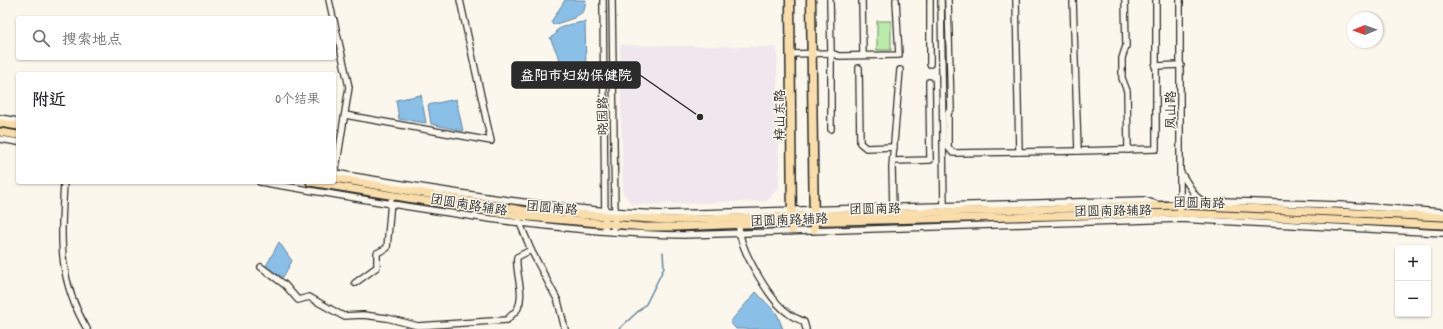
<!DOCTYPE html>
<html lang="zh">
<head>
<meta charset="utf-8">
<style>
  body { margin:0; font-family:"Patrick Hand","LXGW WenKai TC",sans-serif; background:#f2f2f2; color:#202124 }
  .controls { position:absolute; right:12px; bottom:12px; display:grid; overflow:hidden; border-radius:4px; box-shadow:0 1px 3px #0004 }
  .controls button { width:36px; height:36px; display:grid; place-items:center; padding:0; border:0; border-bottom:1px solid #e0e0e0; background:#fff; color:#202124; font:20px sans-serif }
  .compass { position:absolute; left:1347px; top:12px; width:36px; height:36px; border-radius:50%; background:#fff; box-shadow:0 1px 3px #0004; rotate:269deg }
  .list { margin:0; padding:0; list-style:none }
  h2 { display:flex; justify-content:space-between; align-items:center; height:52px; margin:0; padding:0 16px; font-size:17px }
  h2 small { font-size:13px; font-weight:400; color:#757577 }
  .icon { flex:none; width:22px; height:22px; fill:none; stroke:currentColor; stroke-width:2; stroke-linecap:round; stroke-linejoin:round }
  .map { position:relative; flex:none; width:1443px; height:329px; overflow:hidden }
  .search { position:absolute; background:#fff; box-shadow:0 1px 3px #0004; left:16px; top:16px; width:320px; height:44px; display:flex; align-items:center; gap:10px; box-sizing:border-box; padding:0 14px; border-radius:4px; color:#757577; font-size:15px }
  .panel { position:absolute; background:#fff; box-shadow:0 1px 3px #0004; left:16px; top:72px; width:320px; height:112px; border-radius:4px }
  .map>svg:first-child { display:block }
</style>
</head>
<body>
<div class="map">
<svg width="1443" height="329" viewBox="0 0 1443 329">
  <rect width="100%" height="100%" fill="#fbf7ec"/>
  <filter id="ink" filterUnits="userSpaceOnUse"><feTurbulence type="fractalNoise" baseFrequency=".025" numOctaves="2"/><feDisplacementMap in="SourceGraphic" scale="8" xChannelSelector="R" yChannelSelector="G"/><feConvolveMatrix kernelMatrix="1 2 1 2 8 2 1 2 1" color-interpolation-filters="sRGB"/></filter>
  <g filter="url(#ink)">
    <path fill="#f0e6ed" d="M 620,45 L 777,47 L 779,187 L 767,201 L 632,205 L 623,192 Z"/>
    <rect fill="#baebab" stroke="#728b6b" x="877" y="21" width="14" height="29"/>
    <g fill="#8ac0e8" stroke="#64849c">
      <path d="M 565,0 L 586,0 L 584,11 L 574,18 L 553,25 L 551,22 Z"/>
      <path d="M 585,22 L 586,68 L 581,72 L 576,73 L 574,69 L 561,62 L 550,38 L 556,34 L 557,30 C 566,25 574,23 585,22 Z"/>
      <path d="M 421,95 L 426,123 L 399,119 L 396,100 Z"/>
      <path d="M 456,99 L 463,131 L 431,124 L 428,105 Z"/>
      <path d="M 279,242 L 292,261 L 283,277 L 265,268 Z"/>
      <path d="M 756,292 L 777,314 L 783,329 L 736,329 L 730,322 Z"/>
    </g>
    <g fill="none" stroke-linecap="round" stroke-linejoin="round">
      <path stroke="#64849c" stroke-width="1.5" d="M 619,329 L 646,304 L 664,268 L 663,252"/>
      <defs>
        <g id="minor">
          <path d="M 329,0 L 333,18"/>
          <path d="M 603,0 L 605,228"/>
          <path d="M 612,0 L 615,218 L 613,232"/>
          <path d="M 830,0 L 831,53 L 839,56 L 899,55 L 896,0"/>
          <path d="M 862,0 L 863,55"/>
          <path d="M 930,0 L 930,64"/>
          <path d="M 941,0 L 944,209"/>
          <path d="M 948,0 L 951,109 L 948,113 L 948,147 L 953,153 L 1019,152"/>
          <path d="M 1016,0 L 1019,152 L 1078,151"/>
          <path d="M 1073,0 L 1078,151 L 1156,149 L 1156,0"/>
          <path d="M 1125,0 L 1126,46 L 1122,58 L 1122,78 L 1127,91 L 1128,150"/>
          <path d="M 334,20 L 349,87 L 335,175"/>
          <path d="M 791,54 L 831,53 L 831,129"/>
          <path d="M 1155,66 L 1181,65"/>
          <path d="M 859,68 L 860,143 L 866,148 L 894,147"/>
          <path d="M 345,115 L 491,141 L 460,0"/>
          <path d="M 0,118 L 18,121"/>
          <path d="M 0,139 L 18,142"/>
          <path d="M 893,161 L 930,160 L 929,82"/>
          <path d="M 334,173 C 444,191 552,210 663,214 L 1144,200 L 1156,204"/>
          <path d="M 1181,173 L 1195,195 L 1207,206"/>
          <path d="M 64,182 C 61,239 57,278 87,329"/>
          <path d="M 260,182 C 401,205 541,233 684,235 L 1180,219 L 1443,233"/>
          <path d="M 1212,205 L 1224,201 L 1340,205 L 1443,212"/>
          <path d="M 893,211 L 892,167 L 900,70"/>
          <path d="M 1180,217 L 1180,0"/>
          <path d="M 519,221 L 531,250 L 558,301 L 565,329"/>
          <path d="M 739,228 C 740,249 770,301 788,313 C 792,317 799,319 804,322 L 806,329"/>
          <path d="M 261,267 L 285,285 L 298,300 L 309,297 L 343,316 L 363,315 L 387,318 L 418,326 L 507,320 C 510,316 516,312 518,308 C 525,292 515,274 517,257 L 531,250"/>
          <path d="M 355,283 L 377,267 L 377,253 L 387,248 L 391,201"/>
        </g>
        <g id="major">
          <path d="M 0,123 L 18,126"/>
          <path d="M 0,132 L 18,135"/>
          <path d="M 334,178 L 528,211 L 666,220 L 1180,205 L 1443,217"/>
          <path d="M 310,182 L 517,216 L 645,227 L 677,227 L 792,222 L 1180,213 L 1443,225"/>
        </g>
        <g id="highway">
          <path d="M 790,0 L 792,230"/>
          <path d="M 811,0 L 814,229"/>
        </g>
      </defs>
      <use href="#minor" stroke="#2b2b2b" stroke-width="8"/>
      <use href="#major" stroke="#2b2b2b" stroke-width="10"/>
      <use href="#highway" stroke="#2b2b2b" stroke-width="11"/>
      <use href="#minor" stroke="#fbf7ec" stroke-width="5.5"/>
      <use href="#major" stroke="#f9deab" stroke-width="7"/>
      <use href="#highway" stroke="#f9deab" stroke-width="8"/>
    </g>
  </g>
  <g text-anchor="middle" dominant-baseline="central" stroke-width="3" stroke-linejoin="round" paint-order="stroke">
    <g font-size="13" fill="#2b2b2b" stroke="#fbf7ec">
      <text transform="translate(1170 110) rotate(-90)">凤山路</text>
      <text transform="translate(779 115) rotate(-90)">梓山东路</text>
      <text transform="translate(602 116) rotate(-91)">晓园路</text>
      <text transform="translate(1199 202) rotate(1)">团圆南路</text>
      <text transform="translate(469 204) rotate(9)">团圆南路辅路</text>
      <text transform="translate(552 207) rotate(5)">团圆南路</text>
      <text transform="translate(875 208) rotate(-1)">团圆南路</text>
      <text transform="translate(1113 210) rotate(-1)">团圆南路辅路</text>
      <text transform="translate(789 219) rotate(-2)">团圆南路辅路</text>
    </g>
  </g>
  <path fill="none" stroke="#2b2b2b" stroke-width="1.5" d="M700 117L640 75"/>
  <circle fill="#2b2b2b" stroke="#fbf7ec" stroke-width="1.5" cx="700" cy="117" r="4"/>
  <rect fill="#2b2b2b" stroke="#2b2b2b" stroke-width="1.5" x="512" y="62" width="128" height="26" rx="4"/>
  <g font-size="14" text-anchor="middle" font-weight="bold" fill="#fff">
    <text x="576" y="80">益阳市妇幼保健院</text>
  </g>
</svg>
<div class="controls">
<button>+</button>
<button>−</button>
</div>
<svg class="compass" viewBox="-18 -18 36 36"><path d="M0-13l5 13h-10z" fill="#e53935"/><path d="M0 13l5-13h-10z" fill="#757577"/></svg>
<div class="search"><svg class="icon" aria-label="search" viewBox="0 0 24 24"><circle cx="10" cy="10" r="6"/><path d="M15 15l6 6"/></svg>搜索地点</div>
<section class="panel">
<h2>附近<small>0个结果</small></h2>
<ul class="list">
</ul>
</section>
</div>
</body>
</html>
